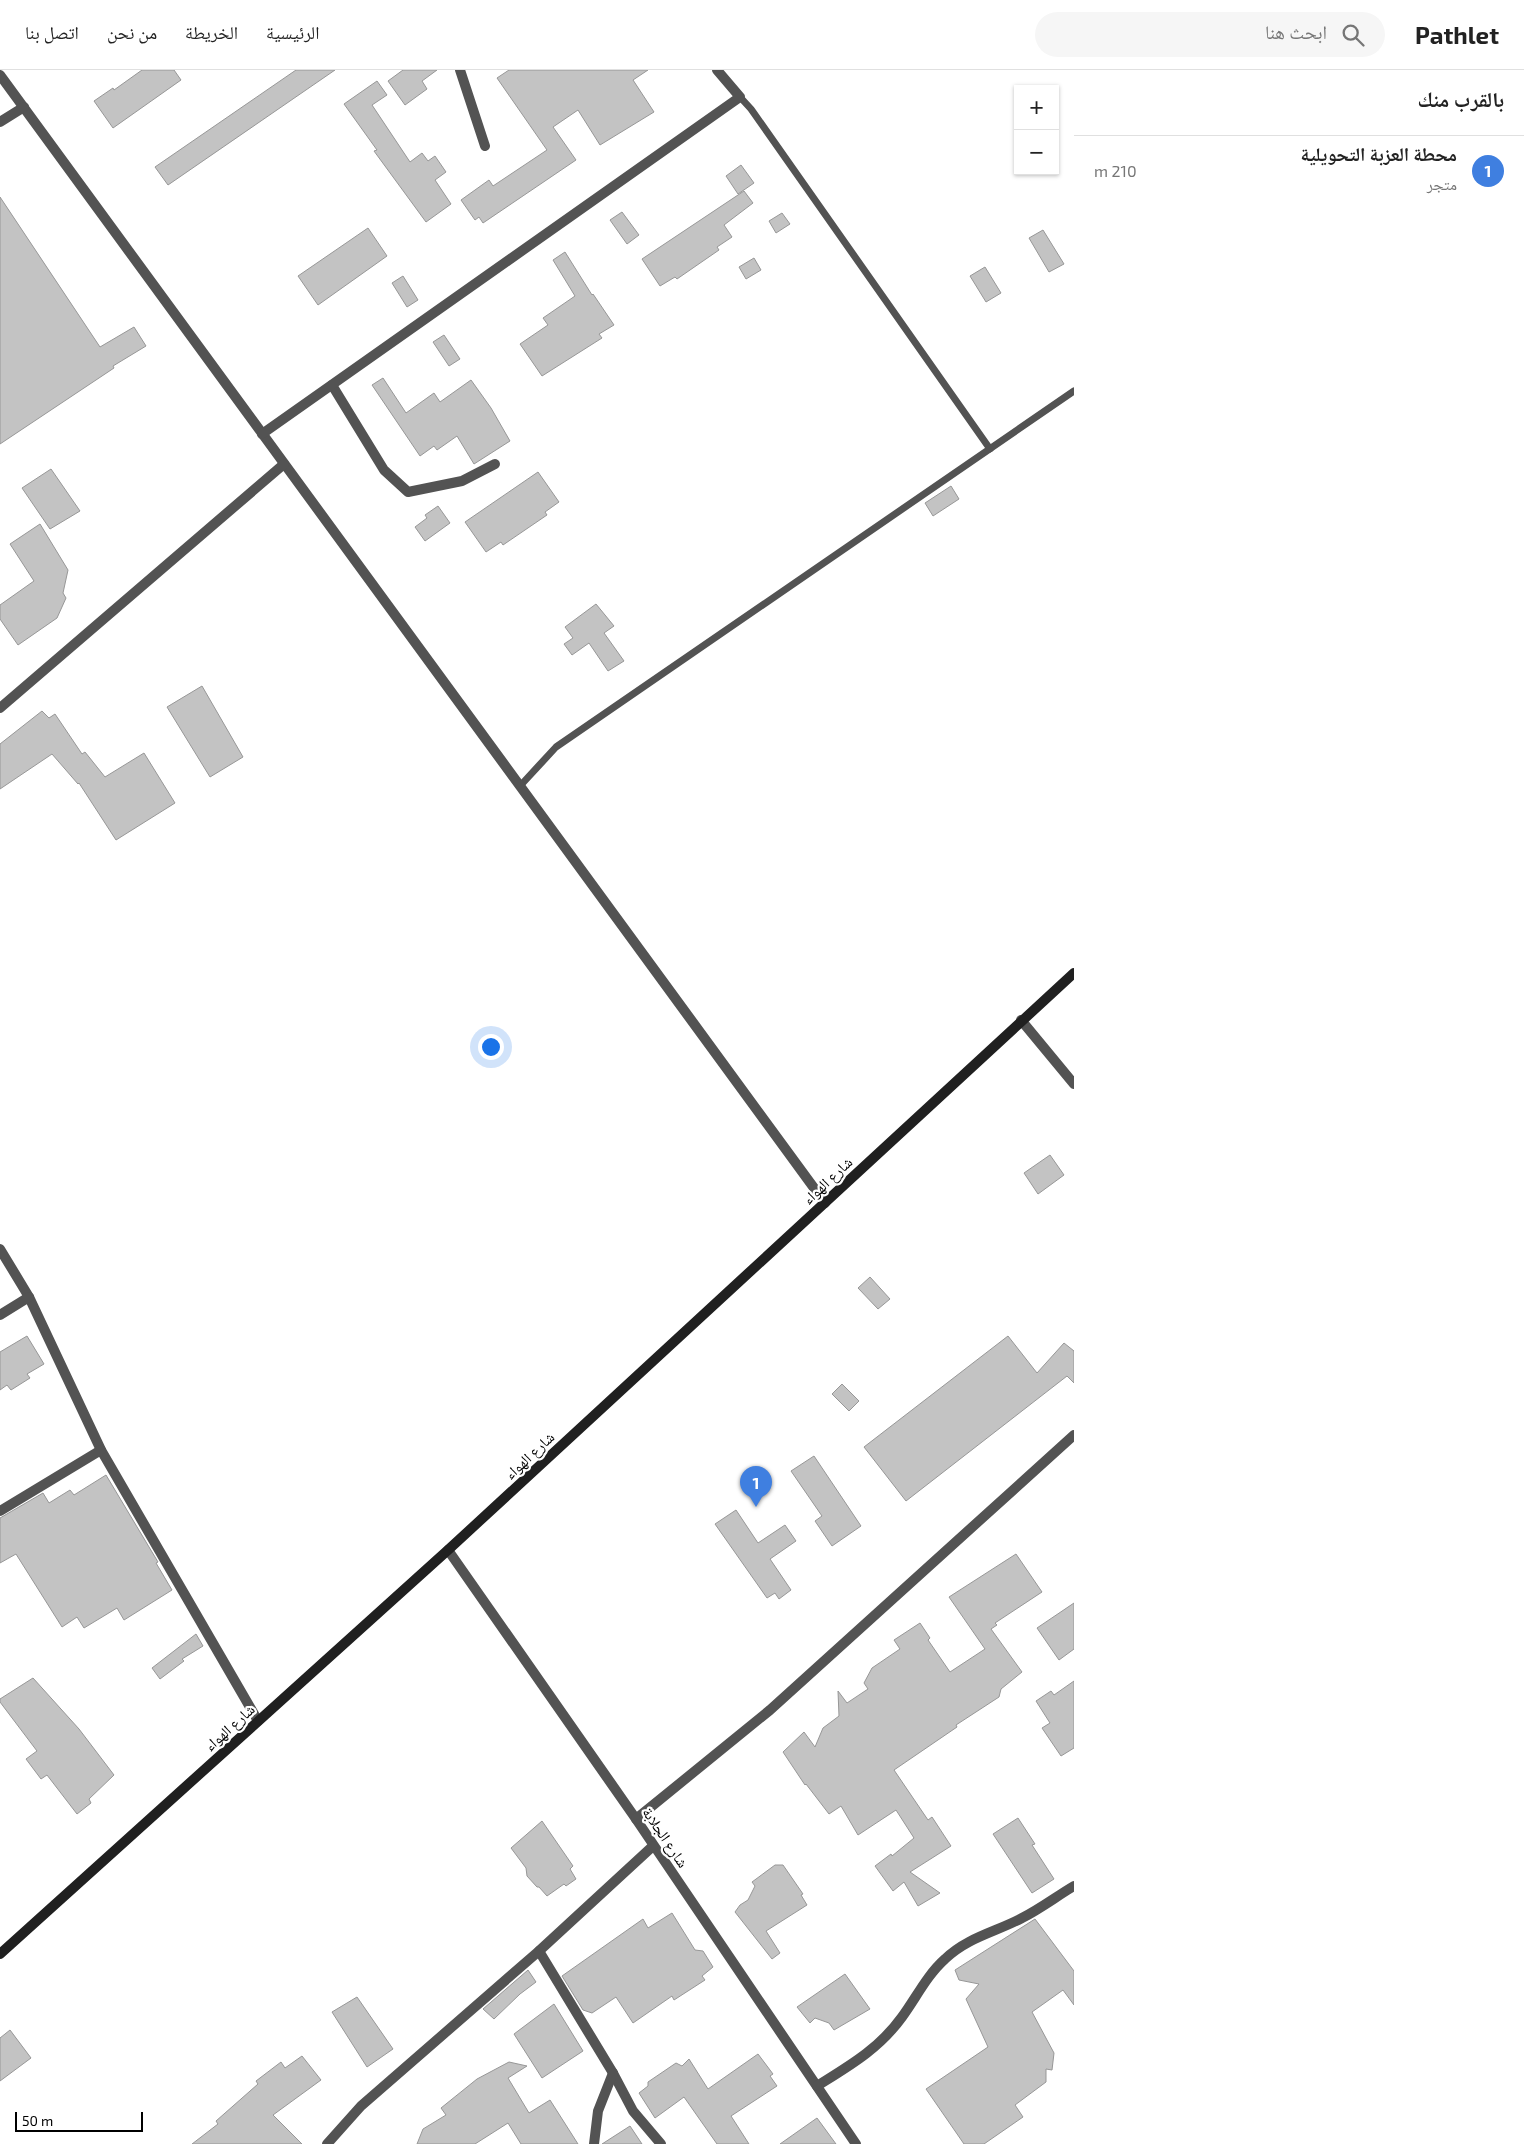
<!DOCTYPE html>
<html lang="ar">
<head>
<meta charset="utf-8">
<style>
  body { margin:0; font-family:"Exo 2","Noto Naskh Arabic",sans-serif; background:#f6f6f6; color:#222; direction:rtl }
  .controls { position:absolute; right:15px; top:15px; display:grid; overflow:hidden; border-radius:0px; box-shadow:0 1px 4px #0004 }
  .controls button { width:45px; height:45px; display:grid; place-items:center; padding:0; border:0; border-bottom:1px solid #e0e0e0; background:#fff; color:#222; font:25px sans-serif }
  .scale { position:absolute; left:15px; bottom:12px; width:128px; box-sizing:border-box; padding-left:5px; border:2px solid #000; border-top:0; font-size:14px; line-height:18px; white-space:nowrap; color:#000; -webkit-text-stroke:4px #fff; paint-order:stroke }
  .you { position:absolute; left:490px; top:976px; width:18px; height:18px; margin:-12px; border:4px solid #fff; border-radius:50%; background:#1a73e8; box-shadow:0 0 0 8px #1a73e833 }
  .badge { display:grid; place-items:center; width:32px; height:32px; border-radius:50%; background:#000; color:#fff; font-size:16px; font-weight:700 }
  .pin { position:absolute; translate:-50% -41px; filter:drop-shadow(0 1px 2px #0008) }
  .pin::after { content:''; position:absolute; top:26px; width:18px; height:15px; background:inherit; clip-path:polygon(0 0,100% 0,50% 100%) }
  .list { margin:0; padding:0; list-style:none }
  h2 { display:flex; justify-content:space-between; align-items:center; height:65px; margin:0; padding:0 20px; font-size:21px }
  h2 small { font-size:16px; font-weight:400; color:#767676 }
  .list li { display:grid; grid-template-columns:32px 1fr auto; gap:15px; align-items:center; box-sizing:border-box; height:70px; padding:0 20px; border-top:1px solid #e0e0e0 }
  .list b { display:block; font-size:19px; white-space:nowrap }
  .list p { margin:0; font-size:16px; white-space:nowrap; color:#767676 }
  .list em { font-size:16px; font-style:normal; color:#767676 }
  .icon { flex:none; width:28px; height:28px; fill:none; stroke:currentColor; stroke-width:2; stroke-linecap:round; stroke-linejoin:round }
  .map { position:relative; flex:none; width:1074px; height:2074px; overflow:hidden; direction:ltr }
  header { display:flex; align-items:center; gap:30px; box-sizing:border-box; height:70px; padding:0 25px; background:#fff; border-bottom:1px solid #e0e0e0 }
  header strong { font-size:24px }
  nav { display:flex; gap:28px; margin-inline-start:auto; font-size:18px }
  .search { width:350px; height:45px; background:#f6f6f6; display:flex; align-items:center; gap:12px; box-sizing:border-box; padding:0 18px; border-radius:28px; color:#767676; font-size:19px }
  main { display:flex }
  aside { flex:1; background:#fff }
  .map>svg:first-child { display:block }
</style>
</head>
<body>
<header>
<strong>Pathlet</strong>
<div class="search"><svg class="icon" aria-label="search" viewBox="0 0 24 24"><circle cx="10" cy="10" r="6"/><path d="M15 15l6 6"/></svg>ابحث هنا</div>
<nav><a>الرئيسية</a><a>الخريطة</a><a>من نحن</a><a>اتصل بنا</a></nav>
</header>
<main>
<aside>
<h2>بالقرب منك<small></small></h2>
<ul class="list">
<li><span class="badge" style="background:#3f7fe0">1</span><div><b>محطة العزبة التحويلية</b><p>متجر</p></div><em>210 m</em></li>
</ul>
</aside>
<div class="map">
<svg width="1074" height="2074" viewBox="0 0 1074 2074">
  <rect width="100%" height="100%" fill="#fff"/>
  <g fill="#c3c3c3" stroke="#979797">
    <path d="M 142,0 L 174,0 L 181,10 L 113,58 L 94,31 L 113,18 L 114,20 Z"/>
    <path d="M 296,0 L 335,0 L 168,115 L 155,97 Z"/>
    <path d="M 403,0 L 437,0 L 422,11 L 427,19 L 405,35 L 388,11 Z"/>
    <path d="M 509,0 L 648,0 L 633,10 L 654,42 L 600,75 L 578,40 L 553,57 L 576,90 L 483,153 L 479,147 L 475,150 L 461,130 L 489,110 L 493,116 L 547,80 L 497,8 Z"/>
    <path d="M 377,11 L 387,25 L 372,35 L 410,92 L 422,83 L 428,91 L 435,86 L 446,102 L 435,110 L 451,134 L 426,152 L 374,81 L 377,80 L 344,34 Z"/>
    <path d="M 741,95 L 754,113 L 738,124 L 726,106 Z"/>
    <path d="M 744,121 L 753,133 L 724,155 L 732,167 L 717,177 L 719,180 L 677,209 L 675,207 L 660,216 L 642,189 Z"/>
    <path d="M 0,127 L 100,277 L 134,257 L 146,276 L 113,296 L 114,298 L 0,374 Z"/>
    <path d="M 622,142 L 639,165 L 627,174 L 610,150 Z"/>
    <path d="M 782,143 L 790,154 L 776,163 L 769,151 Z"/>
    <path d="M 368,158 L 387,186 L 318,235 L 298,206 Z"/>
    <path d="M 1043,160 L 1064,194 L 1049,202 L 1029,168 Z"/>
    <path d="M 565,182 L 592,225 L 593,224 L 614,255 L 599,264 L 602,268 L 542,306 L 520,274 L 548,255 L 543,248 L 575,226 L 553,190 Z"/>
    <path d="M 754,188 L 761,200 L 746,209 L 739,197 Z"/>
    <path d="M 985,197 L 1001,223 L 986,232 L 970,206 Z"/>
    <path d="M 403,206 L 418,230 L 407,237 L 392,213 Z"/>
    <path d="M 444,265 L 460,289 L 449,296 L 433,272 Z"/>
    <path d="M 383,308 L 406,343 L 434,323 L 440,332 L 471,310 L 491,338 L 510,371 L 474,394 L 457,366 L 437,380 L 434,376 L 420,386 L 372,315 Z"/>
    <path d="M 51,399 L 80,441 L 50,459 L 22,418 Z"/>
    <path d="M 538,402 L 559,432 L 545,442 L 547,445 L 503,475 L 501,472 L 486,482 L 465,452 Z"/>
    <path d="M 951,416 L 959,429 L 933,446 L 925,433 Z"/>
    <path d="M 438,436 L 450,453 L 425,471 L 415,457 L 427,448 L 425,445 Z"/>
    <path d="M 40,454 L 68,500 L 63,523 L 66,528 L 57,548 L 18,575 L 0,549 L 0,535 L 34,511 L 10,474 Z"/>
    <path d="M 596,534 L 614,556 L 604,563 L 624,591 L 608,601 L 589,573 L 572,585 L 564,574 L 573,568 L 565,557 Z"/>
    <path d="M 202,616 L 243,687 L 210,707 L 167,637 Z"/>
    <path d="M 42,641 L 49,648 L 55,644 L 82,684 L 85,682 L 105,707 L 144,683 L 175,733 L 116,770 L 79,713 L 78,714 L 52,684 L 0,719 L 0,674 Z"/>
    <path d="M 1050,1085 L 1064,1105 L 1038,1124 L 1024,1103 Z"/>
    <path d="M 870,1207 L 890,1229 L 878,1239 L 858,1218 Z"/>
    <path d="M 27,1266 L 44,1294 L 27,1304 L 30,1308 L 11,1320 L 7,1315 L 0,1320 L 0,1282 Z"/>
    <path d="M 1008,1266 L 1037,1303 L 1064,1273 L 1074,1281 L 1074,1313 L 1067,1306 L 906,1431 L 864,1377 Z"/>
    <path d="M 842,1314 L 859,1331 L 849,1341 L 832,1324 Z"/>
    <path d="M 814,1386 L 861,1456 L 832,1476 L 815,1451 L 822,1446 L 791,1401 Z"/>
    <path d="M 106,1405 L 158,1492 L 156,1493 L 172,1520 L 124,1550 L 117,1538 L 84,1558 L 77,1547 L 62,1557 L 16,1484 L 0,1493 L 0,1448 L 43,1423 L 49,1433 L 70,1420 L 74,1425 Z"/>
    <path d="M 736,1440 L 758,1473 L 785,1455 L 796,1471 L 770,1489 L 791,1520 L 779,1529 L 775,1523 L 767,1528 L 715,1454 Z"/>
    <path d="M 1016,1484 L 1042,1522 L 995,1553 L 997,1555 L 991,1559 L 1022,1602 L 1001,1619 L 999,1627 L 956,1655 L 957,1657 L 894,1700 L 928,1750 L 932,1747 L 951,1776 L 910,1802 L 940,1823 L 918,1836 L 904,1812 L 893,1821 L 875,1796 L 891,1784 L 892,1786 L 914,1768 L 896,1740 L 858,1765 L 841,1736 L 829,1744 L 806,1714 L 805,1715 L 783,1682 L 804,1662 L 815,1677 L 823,1658 L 839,1646 L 838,1621 L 847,1633 L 868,1619 L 864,1613 L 872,1598 L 900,1579 L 894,1570 L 920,1553 L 930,1568 L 928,1570 L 950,1602 L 985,1579 L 949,1527 Z"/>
    <path d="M 1074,1533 L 1074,1579 L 1059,1590 L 1037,1558 Z"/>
    <path d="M 196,1564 L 203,1576 L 182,1589 L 184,1591 L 160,1609 L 152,1598 Z"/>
    <path d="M 33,1608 L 79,1659 L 114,1705 L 89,1729 L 91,1733 L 77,1744 L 47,1705 L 41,1709 L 26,1689 L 37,1681 L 0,1632 L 0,1629 Z"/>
    <path d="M 1074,1611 L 1074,1678 L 1061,1686 L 1042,1658 L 1050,1653 L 1036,1631 L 1051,1621 L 1054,1625 Z"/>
    <path d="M 1018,1748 L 1035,1774 L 1032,1775 L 1054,1809 L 1032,1823 L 993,1764 Z"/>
    <path d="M 542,1751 L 573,1796 L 570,1799 L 576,1809 L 566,1816 L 564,1814 L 547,1826 L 539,1817 L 537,1817 L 527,1806 L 526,1798 L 511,1778 Z"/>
    <path d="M 775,1795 L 783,1795 L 803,1824 L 801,1825 L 807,1835 L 766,1861 L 780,1883 L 772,1889 L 735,1842 L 740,1835 L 748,1830 L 755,1816 L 752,1812 Z"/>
    <path d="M 672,1843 L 695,1880 L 703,1881 L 713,1897 L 702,1906 L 705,1910 L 674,1930 L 672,1926 L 633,1953 L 616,1927 L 592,1943 L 583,1940 L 562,1906 L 643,1849 L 648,1858 Z"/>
    <path d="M 1035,1849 L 1074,1901 L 1074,1935 L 1063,1920 L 1032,1942 L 1054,1983 L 1052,2000 L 1046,1999 L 1046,2012 L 1015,2035 L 1023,2047 L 984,2074 L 964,2074 L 926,2019 L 988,1977 L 966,1929 L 979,1914 L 959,1910 L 955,1900 Z"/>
    <path d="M 528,1900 L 536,1912 L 520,1924 L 494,1949 L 483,1939 Z"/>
    <path d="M 845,1904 L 870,1939 L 834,1960 L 829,1953 L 815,1948 L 810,1953 L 797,1937 Z"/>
    <path d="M 357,1927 L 393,1979 L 367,1997 L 332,1942 Z"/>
    <path d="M 554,1934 L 583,1981 L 542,2008 L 514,1964 Z"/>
    <path d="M 10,1960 L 31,1988 L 0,2011 L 0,1968 Z"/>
    <path d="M 758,1984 L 773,2004 L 770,2006 L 777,2016 L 731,2046 L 749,2074 L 717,2074 L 684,2027 L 655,2048 L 639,2023 L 648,2016 L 648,2012 L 676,1993 L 682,1996 L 689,1989 L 708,2019 Z"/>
    <path d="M 302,1986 L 321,2010 L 273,2045 L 302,2074 L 192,2074 L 218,2054 L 216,2051 L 258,2014 L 256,2011 L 281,1992 L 285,1998 Z"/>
    <path d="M 509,1992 L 527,1996 L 508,2008 L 529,2043 L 550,2030 L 578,2074 L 521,2074 L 508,2053 L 475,2074 L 417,2074 L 423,2059 L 446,2045 L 441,2038 L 477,2009 Z"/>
    <path d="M 817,2048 L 836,2074 L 780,2074 Z"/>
    <path d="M 630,2056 L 642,2074 L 602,2074 Z"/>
  </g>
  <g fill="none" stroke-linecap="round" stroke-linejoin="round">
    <g stroke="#535353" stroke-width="7">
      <path d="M 740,27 L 751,39 L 990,379"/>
      <path d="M 520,716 L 556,677 L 1074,321"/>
    </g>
    <g stroke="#535353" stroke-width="10">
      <path d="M 460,0 L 485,76"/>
      <path d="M 0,5 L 825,1133"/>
      <path d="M 0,52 L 24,37"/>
      <path d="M 332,315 L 384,400 L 408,422 L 462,411 L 495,394"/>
      <path d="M 262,364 L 740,27 L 717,0"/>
      <path d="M 0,638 L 284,394"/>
      <path d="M 1021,950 L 1074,1014"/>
      <path d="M 0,1179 L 29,1227 L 101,1380 L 258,1651"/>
      <path d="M 0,1245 L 29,1227"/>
      <path d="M 0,1441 L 101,1380"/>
      <path d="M 448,1480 L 636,1749 L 856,2074"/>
      <path d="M 636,1749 L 770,1640 L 1074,1365"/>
      <path d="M 539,1881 L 613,2003 L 633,2041 L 661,2074"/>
      <path d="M 817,2016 C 849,1996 879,1979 902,1947 C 916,1928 927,1905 945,1889 C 968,1867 996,1862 1022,1848 C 1040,1839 1057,1826 1074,1816"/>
      <path d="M 327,2074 L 361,2036 L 539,1881 L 653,1776"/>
      <path d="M 594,2074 L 598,2041 L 613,2003"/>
    </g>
    <path stroke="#202020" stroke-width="10" d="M 0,1884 L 448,1480 L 1074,903"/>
  </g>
  <g text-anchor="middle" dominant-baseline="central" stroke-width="4.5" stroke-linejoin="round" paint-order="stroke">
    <g font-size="15" fill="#000" stroke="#fff">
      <text transform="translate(827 1110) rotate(-43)">شارع الهواء</text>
      <text transform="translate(529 1385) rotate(-43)">شارع الهواء</text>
      <text transform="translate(229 1657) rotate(-42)">شارع الهواء</text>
      <text transform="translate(666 1767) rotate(56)">شارع الجلابة</text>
    </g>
  </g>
</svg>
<div class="controls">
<button>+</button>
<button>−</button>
</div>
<div class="scale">50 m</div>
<div class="you"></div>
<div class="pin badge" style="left:756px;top:1437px;background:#3f7fe0">1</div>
</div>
</main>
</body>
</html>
